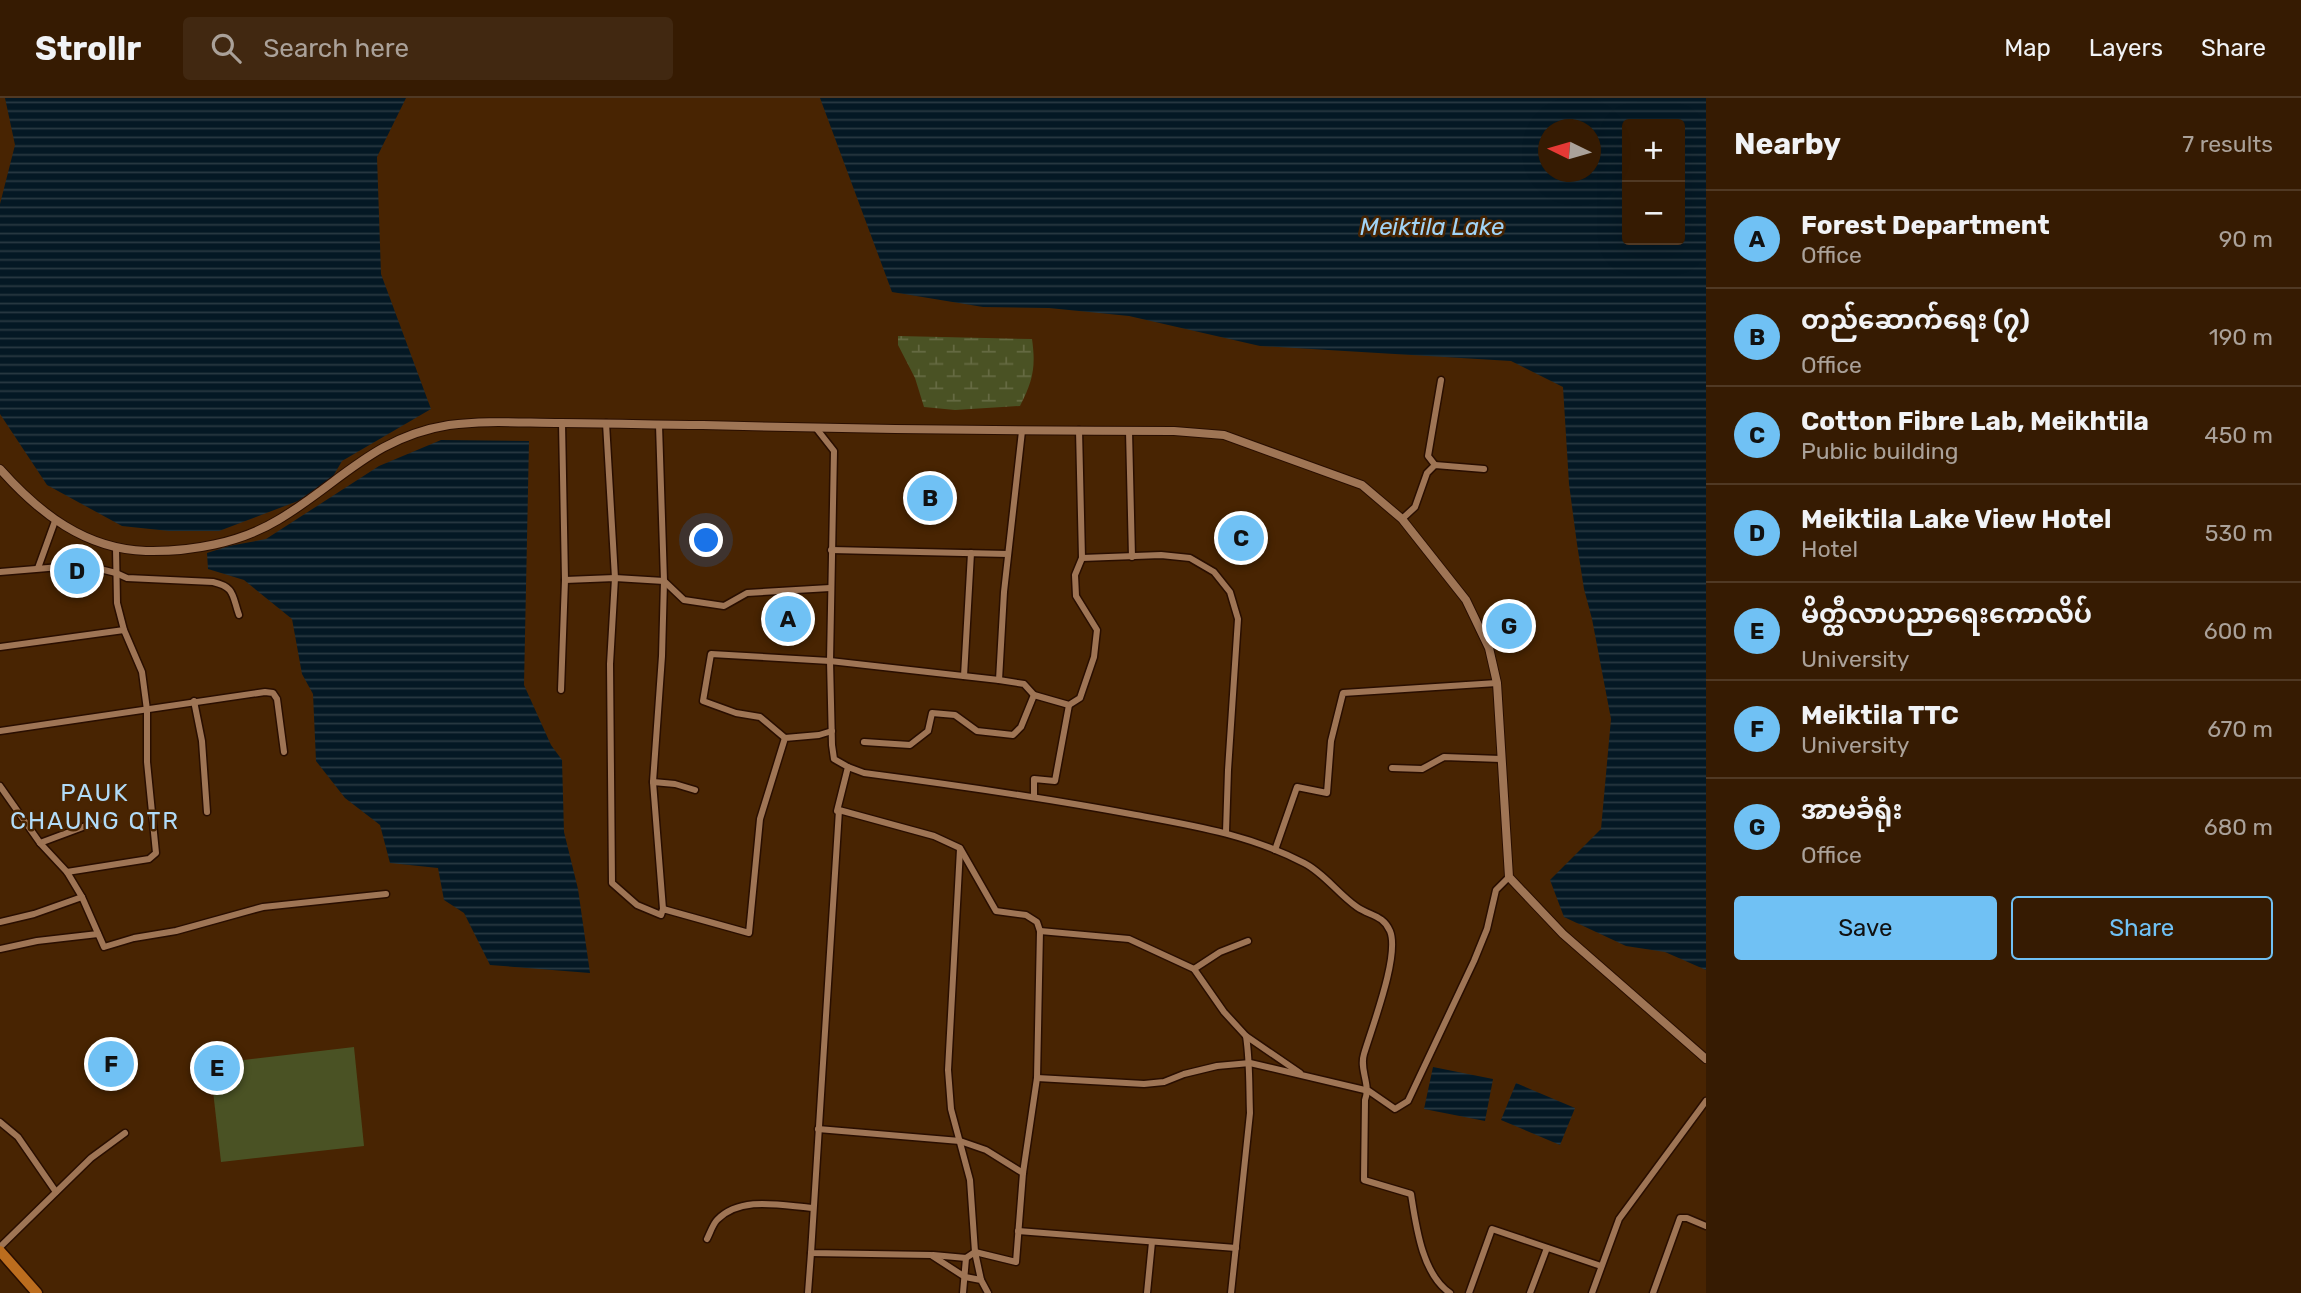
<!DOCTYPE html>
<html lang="en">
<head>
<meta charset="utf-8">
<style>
  body { margin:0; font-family:Rubik,"Noto Sans Myanmar",sans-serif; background:#412811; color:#f1f3f6 }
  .controls { position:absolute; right:21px; top:21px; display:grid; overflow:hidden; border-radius:7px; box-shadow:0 7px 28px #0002 }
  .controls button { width:63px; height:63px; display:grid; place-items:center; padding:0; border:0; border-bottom:2px solid #503924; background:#361b02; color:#f1f3f6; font:35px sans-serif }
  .compass { position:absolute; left:1538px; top:21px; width:63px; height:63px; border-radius:50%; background:#361b02; box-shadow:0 7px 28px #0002; rotate:275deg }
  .you { position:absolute; left:707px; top:443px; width:24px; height:24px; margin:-18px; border:5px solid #fff; border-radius:50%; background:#1a73e8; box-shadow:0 0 0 10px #1a73e833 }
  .badge { display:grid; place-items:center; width:46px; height:46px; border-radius:50%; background:#70c1f4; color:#111; font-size:23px; font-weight:700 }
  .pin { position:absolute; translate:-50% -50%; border:4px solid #fff; box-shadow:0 2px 7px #0006 }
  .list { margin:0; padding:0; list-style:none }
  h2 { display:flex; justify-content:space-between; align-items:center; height:91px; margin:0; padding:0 28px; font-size:30px }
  h2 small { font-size:23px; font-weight:400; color:#aaa199 }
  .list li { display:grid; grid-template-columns:46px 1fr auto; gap:21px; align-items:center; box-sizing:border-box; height:98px; padding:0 28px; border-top:2px solid #503924 }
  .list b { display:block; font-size:26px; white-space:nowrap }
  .list p { margin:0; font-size:23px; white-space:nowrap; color:#aaa199 }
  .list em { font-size:23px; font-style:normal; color:#aaa199 }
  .actions { display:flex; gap:14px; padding:21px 28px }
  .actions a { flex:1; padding:16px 0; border:2px solid #70c1f4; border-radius:7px; text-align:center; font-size:24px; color:#70c1f4 }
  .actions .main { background:#70c1f4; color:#111 }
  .icon { flex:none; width:38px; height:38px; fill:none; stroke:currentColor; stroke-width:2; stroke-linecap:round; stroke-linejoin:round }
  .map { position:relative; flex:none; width:1706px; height:1195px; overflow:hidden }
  header { display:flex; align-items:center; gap:42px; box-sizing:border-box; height:98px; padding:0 35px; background:#361b02; border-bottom:2px solid #503924 }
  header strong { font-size:33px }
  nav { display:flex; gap:38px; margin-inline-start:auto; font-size:24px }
  .search { width:490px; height:63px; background:#412811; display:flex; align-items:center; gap:18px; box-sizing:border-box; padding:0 24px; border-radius:7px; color:#aaa199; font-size:26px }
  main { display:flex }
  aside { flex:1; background:#361b02 }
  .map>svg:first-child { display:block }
</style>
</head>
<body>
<header>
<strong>Strollr</strong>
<div class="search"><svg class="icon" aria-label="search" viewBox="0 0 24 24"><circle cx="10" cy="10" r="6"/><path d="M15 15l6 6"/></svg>Search here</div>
<nav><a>Map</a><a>Layers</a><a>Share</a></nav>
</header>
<main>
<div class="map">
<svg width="1706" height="1195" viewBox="0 0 1706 1195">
  <defs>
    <pattern id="wetland-marsh" width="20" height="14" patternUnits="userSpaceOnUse" patternTransform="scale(1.75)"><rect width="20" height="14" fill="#4a5224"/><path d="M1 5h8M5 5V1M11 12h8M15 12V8" fill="none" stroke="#656a42"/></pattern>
    <pattern id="water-rules" width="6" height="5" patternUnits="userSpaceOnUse" patternTransform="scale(1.75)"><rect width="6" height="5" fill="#041824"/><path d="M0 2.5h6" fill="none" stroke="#293942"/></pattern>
  </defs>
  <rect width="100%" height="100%" fill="#482402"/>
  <path fill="url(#wetland-marsh)" d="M 898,238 L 1032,241 C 1036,269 1033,283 1020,308 L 955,312 L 924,309 L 915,280 L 898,247 Z"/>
  <path fill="#4a5224" d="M 354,949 L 364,1048 L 221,1064 L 210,966 Z"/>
  <g fill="url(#water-rules)" fill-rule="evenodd">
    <path d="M 5,0 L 406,0 L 377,59 L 381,176 L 431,311 L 342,363 L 332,380 L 298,403 L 219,433 L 169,433 L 122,428 L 47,387 L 0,316 L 0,106 L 15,47 Z"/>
    <path d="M 820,0 L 1706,0 L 1706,872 L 1665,854 L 1626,848 L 1564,819 L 1550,782 L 1601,731 L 1611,621 L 1592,521 L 1584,491 L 1577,446 L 1569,386 L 1563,289 L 1511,263 L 1260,248 L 1129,218 L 1049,210 L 983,209 L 892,194 ZM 1680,26 L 1680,142 L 1627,142 L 1627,26 ZM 1548,32 L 1590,32 L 1590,74 L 1548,74 Z"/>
    <path d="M 441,342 L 529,343 L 524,587 L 551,647 L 562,662 L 564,734 L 578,791 L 590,875 L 490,867 L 464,815 L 444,802 L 438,770 L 390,765 L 380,727 L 345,700 L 316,663 L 313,596 L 302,576 L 292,521 L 244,482 L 208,471 L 207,455 L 229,448 L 266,441 L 379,368 Z"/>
    <path d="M 1433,969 L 1493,981 L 1485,1023 L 1424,1011 Z"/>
    <path d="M 1516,985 L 1575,1010 L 1560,1047 L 1501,1022 Z"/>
  </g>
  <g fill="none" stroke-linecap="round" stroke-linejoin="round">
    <defs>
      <g id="minor">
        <path d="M 606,325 L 615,480 L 610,566 L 612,785 L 637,807 L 661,817 L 663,811 L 749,835 L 760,721 L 785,640 L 819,637 L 832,633"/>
        <path d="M 659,327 L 664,483 L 662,558 L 653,684 L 663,811"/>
        <path d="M 816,330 L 834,353 L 830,563 L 832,647 L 834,661 L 848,669 L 837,713 L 839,712 L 811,1155 L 931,1157 L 965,1179 L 981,1182 L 988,1195"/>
        <path d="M 1022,333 L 1004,494 L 999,582 L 1024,586 L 1034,597"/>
        <path d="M 1129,333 L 1132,459"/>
        <path d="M 1435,367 L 1428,358 L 1441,282"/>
        <path d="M 1402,421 L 1415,409 L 1427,375 L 1435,367 L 1484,371"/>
        <path d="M 831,452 L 1008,456"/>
        <path d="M 1082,460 L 1161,457 L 1190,460 L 1214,474 L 1230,494 L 1238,521 L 1228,672 L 1226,734"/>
        <path d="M 38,470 L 55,423"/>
        <path d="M 0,474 L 84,467 L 116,475 L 127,480 L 213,484 C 235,489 232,497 239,517"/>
        <path d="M 565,482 L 615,480 L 664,483 L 684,502 L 724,508 L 747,495 L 830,490"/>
        <path d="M 0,549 L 124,532"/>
        <path d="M 964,578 L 971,455"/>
        <path d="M 561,592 L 565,482 L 562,325"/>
        <path d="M 194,603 L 202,643 L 207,714"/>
        <path d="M 0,633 L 265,594 L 273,595 L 277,601 L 284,654"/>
        <path d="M 785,640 L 760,619 L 736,615 L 703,603 L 711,556 L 830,563 L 999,582"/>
        <path d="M 864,644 L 910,647 L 928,633 L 932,615 L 955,617 L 977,633 L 1013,637 L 1021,629 L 1034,597 L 1069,607 L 1080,600 L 1094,559 L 1097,532 L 1076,498 L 1075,477 L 1082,460 L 1079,332"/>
        <path d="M 848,669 L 864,675 C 955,687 1046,700 1136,717 C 1196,728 1250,737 1304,765 C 1324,775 1338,796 1357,809 C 1370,818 1383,817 1390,833 C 1400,857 1372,929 1364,956 C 1359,972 1371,986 1365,1002 L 1364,1082 L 1411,1096 C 1416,1128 1422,1176 1450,1195"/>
        <path d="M 1392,670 L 1422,671 L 1444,659 L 1501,661"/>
        <path d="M 653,684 L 675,686 L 695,692"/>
        <path d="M 0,688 L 40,745 L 67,774 L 82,799 L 104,849 L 134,840 L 176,833 L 263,809 L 386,796"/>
        <path d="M 1034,698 L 1034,681 L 1055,683 L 1069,607"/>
        <path d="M 839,712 L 934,738 L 960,750 L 996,813 L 1026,817 L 1037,824 L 1040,833 L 1037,980 L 1023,1075 L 1016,1164 L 975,1154 L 966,1160 L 933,1157"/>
        <path d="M 40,745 L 99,723"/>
        <path d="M 960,751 L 948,972 L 951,1011 L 970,1082 L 975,1154 L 981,1182"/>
        <path d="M 1275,752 L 1297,689 L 1327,695 L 1331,643 L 1343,595 L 1497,585"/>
        <path d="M 67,774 L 149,761 L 156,755 L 147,664 L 147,612 L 142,574 L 124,532 L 117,505 L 116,450"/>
        <path d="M 0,824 L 34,816 L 82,799"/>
        <path d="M 1040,833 L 1129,841 L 1194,871 L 1224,914 L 1246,938 L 1300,975"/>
        <path d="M 0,851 L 37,843 L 98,836"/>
        <path d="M 1194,871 L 1220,854 L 1248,843"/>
        <path d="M 1037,980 L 1144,986 L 1164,984 L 1184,976 L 1217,968 L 1250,965 L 1369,993 L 1395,1011 L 1408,1003 L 1474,863 L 1487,831 L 1496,792 L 1509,779"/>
        <path d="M 0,1024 L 18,1039 L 56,1094"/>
        <path d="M 818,1031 L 960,1043 L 986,1052 L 1023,1075"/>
        <path d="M 1018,1133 L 1236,1150"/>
        <path d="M 707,1141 C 710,1135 713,1126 717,1122 C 741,1097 783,1108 813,1110"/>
        <path d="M 0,1149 L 91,1060 L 125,1035"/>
        <path d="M 808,1195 L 811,1155"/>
        <path d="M 963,1195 L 966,1160"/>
        <path d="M 1147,1195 L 1152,1144"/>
        <path d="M 1231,1195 L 1250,1015 C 1249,989 1250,964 1246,938"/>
        <path d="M 1469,1195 L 1492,1131 L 1601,1168"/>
        <path d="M 1530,1195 L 1547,1150"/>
        <path d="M 1592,1195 L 1619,1121 L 1706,1003"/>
        <path d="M 1653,1195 L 1680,1120 L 1687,1120 L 1706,1128"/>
      </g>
      <path id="tertiary" d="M 0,371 C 39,415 85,451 146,453 C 190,454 240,445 278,422 C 339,386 373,339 449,327 C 486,322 524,325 561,325 C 608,325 656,327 703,327 C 860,331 1017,333 1174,333 L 1224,337 L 1362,387 L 1402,421 L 1466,502 L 1489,550 L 1497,585 L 1509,779 L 1563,836 L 1706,961"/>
      <path id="trunk" d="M 0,1153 L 37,1195"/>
    </defs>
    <use href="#minor" stroke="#290e00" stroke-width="9"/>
    <use href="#tertiary" stroke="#290e00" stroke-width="10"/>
    <use href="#trunk" stroke="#290e00" stroke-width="13"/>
    <use href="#minor" stroke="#9f7555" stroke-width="6"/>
    <use href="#tertiary" stroke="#9f7555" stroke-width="8"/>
    <use href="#trunk" stroke="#bc6d1e" stroke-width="10"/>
  </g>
  <g text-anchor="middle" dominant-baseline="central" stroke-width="5" stroke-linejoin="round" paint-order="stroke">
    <g font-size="24" font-style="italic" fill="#a1d4f7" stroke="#482402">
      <text x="1432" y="129">Meiktila Lake</text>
    </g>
    <g font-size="24" letter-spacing="2" fill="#b1dcf9" stroke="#482402">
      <text x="95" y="695">PAUK<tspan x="95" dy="28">CHAUNG QTR</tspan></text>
    </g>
  </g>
</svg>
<div class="controls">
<button>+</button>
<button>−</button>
</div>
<svg class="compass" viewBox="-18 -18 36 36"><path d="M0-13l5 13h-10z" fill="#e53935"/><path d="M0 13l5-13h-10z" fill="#aaa199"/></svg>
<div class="you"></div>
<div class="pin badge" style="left:788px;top:521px">A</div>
<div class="pin badge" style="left:930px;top:400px">B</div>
<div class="pin badge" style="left:1241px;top:440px">C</div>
<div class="pin badge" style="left:77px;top:473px">D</div>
<div class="pin badge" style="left:217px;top:970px">E</div>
<div class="pin badge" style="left:111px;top:966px">F</div>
<div class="pin badge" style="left:1509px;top:528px">G</div>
</div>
<aside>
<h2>Nearby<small>7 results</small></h2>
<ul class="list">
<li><span class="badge">A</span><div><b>Forest Department</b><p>Office</p></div><em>90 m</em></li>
<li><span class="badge">B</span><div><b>တည်ဆောက်ရေး (၇)</b><p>Office</p></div><em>190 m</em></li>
<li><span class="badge">C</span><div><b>Cotton Fibre Lab, Meikhtila</b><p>Public building</p></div><em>450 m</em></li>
<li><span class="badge">D</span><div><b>Meiktila Lake View Hotel</b><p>Hotel</p></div><em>530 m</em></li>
<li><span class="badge">E</span><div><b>မိတ္ထီလာပညာရေးကောလိပ်</b><p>University</p></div><em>600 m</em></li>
<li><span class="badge">F</span><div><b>Meiktila TTC</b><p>University</p></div><em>670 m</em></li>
<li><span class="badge">G</span><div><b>အာမခံရုံး</b><p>Office</p></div><em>680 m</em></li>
</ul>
<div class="actions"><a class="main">Save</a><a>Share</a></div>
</aside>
</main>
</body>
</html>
